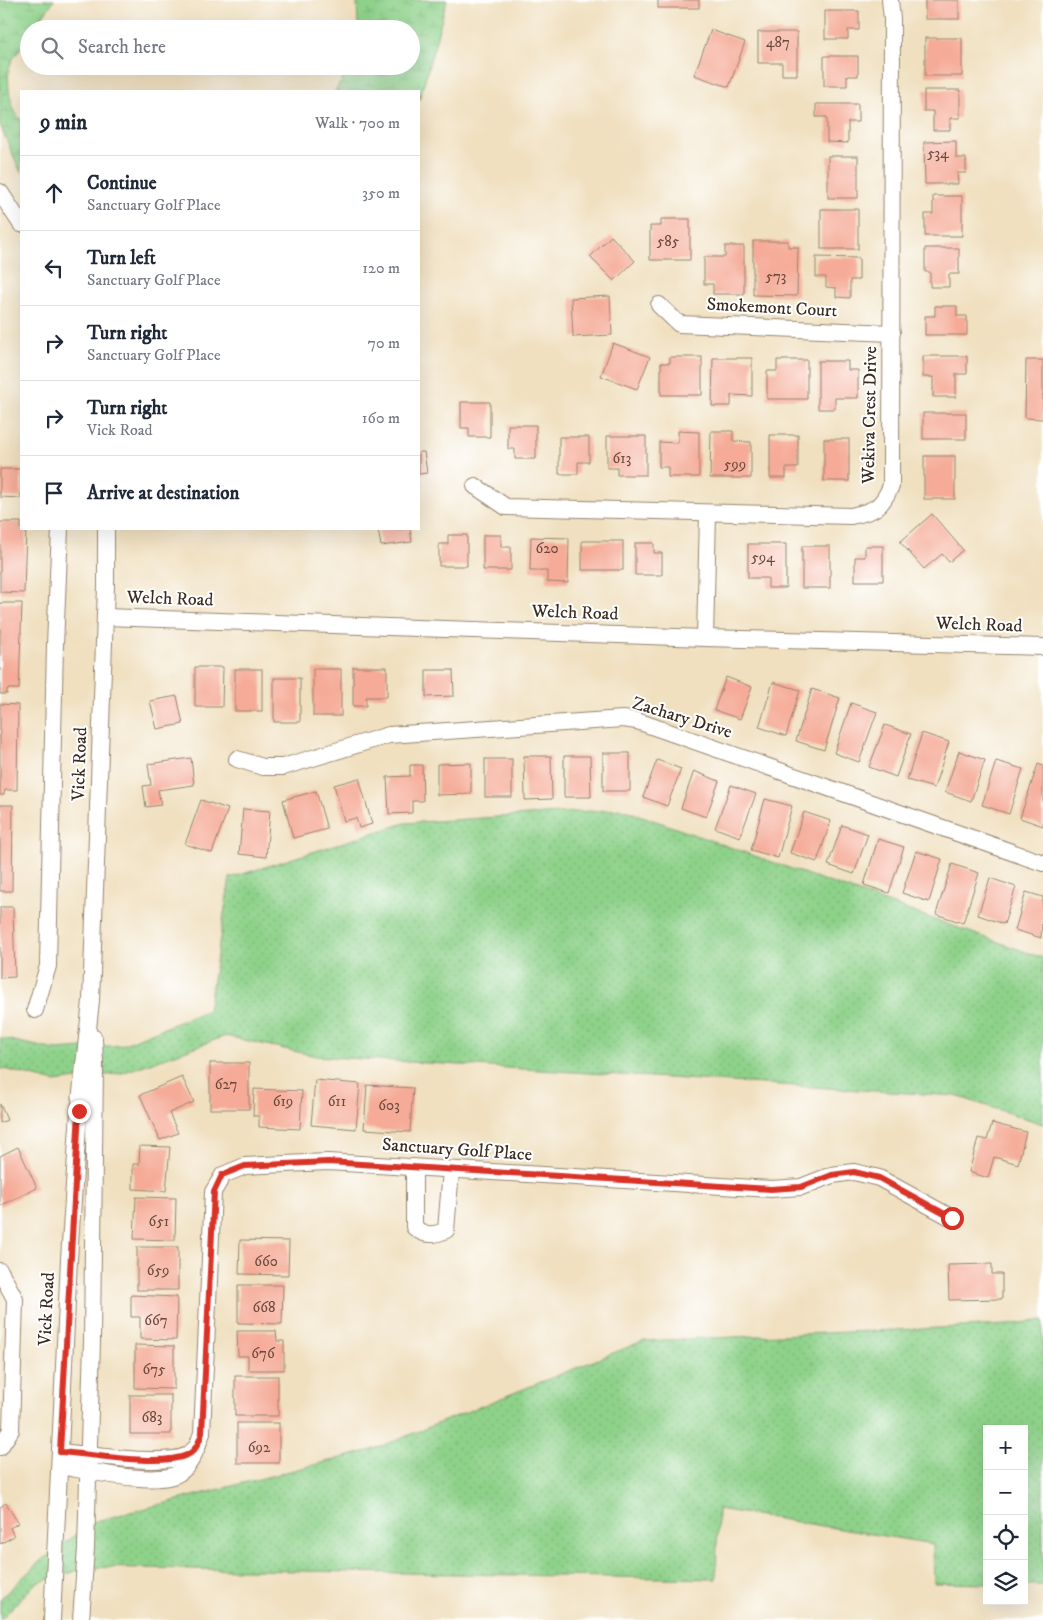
<!DOCTYPE html>
<html lang="en">
<head>
<meta charset="utf-8">
<style>
  body { margin:0; font-family:"IM FELL DW Pica",serif; background:#f6f6f7; color:#1f2937 }
  .controls { position:absolute; right:15px; bottom:15px; display:grid; overflow:hidden; border-radius:0px; box-shadow:0 5px 20px #0002 }
  .controls button { width:45px; height:45px; display:grid; place-items:center; padding:0; border:0; border-bottom:1px solid #e0e1e3; background:#fff; color:#1f2937; font:25px sans-serif }
  .stop { position:absolute; width:15px; height:15px; margin:-11px; border:4px solid #d93025; border-radius:50%; background:#fff }
  .stop.end { background:#d93025; border-color:#fff; box-shadow:0 1px 5px #0008 }
  .list { margin:0; padding:0; list-style:none }
  h2 { display:flex; justify-content:space-between; align-items:center; height:65px; margin:0; padding:0 20px; font-size:21px }
  h2 small { font-size:16px; font-weight:400; color:#747a83 }
  .list li { display:grid; grid-template-columns:32px 1fr auto; gap:15px; align-items:center; box-sizing:border-box; height:75px; padding:0 20px; border-top:1px solid #e0e1e3 }
  .list b { display:block; font-size:19px; white-space:nowrap }
  .list p { margin:0; font-size:16px; white-space:nowrap; color:#747a83 }
  .list em { font-size:16px; font-style:normal; color:#747a83 }
  .icon { flex:none; width:28px; height:28px; fill:none; stroke:currentColor; stroke-width:2; stroke-linecap:round; stroke-linejoin:round }
  .map { position:relative; flex:none; width:1043px; height:1620px; overflow:hidden }
  .search { position:absolute; background:#fff; box-shadow:0 5px 20px #0002; left:20px; top:20px; width:400px; height:55px; display:flex; align-items:center; gap:12px; box-sizing:border-box; padding:0 18px; border-radius:28px; color:#747a83; font-size:19px }
  .panel { position:absolute; background:#fff; box-shadow:0 5px 20px #0002; left:20px; top:90px; width:400px; height:440px; border-radius:0px }
  .map>svg:first-child { display:block }
</style>
</head>
<body>
<div class="map">
<svg width="1043" height="1620" viewBox="0 0 1043 1620">
  <defs>
    <pattern id="grass-dots" width="8" height="8" patternUnits="userSpaceOnUse" patternTransform="scale(1.25)"><rect width="8" height="8" fill="#8ed28a"/><path d="M2 2h.1M6 6h.1" fill="none" stroke="#7bb477" stroke-width="1.8" stroke-linecap="round"/></pattern>
    <pattern id="wetland-marsh" width="20" height="14" patternUnits="userSpaceOnUse" patternTransform="scale(1.25)"><rect width="20" height="14" fill="#8ed28a"/><path d="M1 5h8M5 5V1M11 12h8M15 12V8" fill="none" stroke="#7bb477"/></pattern>
  </defs>
  <rect width="100%" height="100%" fill="#fff"/>
  <filter id="ink" filterUnits="userSpaceOnUse"><feTurbulence type="fractalNoise" baseFrequency=".02" numOctaves="2"/><feDisplacementMap in="SourceGraphic" scale="10" xChannelSelector="R" yChannelSelector="G"/><feConvolveMatrix kernelMatrix="1 2 1 2 8 2 1 2 1" color-interpolation-filters="sRGB"/></filter>
  <filter id="wash" filterUnits="userSpaceOnUse"><feTurbulence type="fractalNoise" baseFrequency=".0096" numOctaves="4" result="noise"/><feDisplacementMap in="SourceGraphic" scale="20" xChannelSelector="R" yChannelSelector="G"/><feGaussianBlur stdDeviation="1.12" result="paint"/><feColorMatrix in="noise" values="0 0 0 0 0 0 0 0 0 0 0 0 0 0 0 0 0 1.4 0 .05"/><feComposite in="paint" operator="in"/></filter>
  <g filter="url(#wash)">
    <rect width="100%" height="100%" fill="#f0e0c0"/>
    <g fill="url(#grass-dots)" stroke="#647e54">
      <path d="M 622,809 L 1043,958 L 1043,1124 L 956,1096 L 316,1056 L 226,1036 L 122,1073 L 55,1082 L 0,1068 L 0,1038 L 56,1050 L 122,1045 L 208,1010 L 230,878 L 405,823 Z"/>
      <path d="M 1043,1320 L 1043,1585 L 1024,1585 L 1024,1429 L 987,1429 L 987,1584 L 934,1583 L 933,1544 L 718,1509 L 716,1579 L 90,1567 L 36,1583 L 0,1620 L 0,1599 L 37,1564 L 92,1522 L 372,1450 L 643,1341 L 1007,1325 Z"/>
    </g>
    <g fill="url(#wetland-marsh)" stroke="#647e54">
      <path d="M 0,0 L 54,0 L 34,29 L 29,29 C 29,43 16,51 11,63 C 5,75 10,112 21,119 L 21,173 L 0,125 Z"/>
      <path d="M 357,0 L 447,0 L 419,101 L 419,91 L 335,91 L 346,74 L 346,66 L 411,66 L 411,29 L 358,29 Z"/>
    </g>
    <g id="blocks">
      <g fill="#f5ab97">
        <rect x="658" y="0" width="41" height="8"/>
        <rect x="925" y="0" width="34" height="19"/>
        <path d="M 825,11 L 859,11 L 859,30 L 848,30 L 848,39 L 825,39 Z"/>
        <path d="M 711,30 L 745,42 L 729,87 L 694,75 Z"/>
        <path d="M 758,32 L 797,32 L 797,75 L 782,75 L 782,63 L 758,63 Z"/>
        <rect x="925" y="38" width="37" height="38"/>
        <path d="M 824,56 L 858,56 L 858,76 L 847,76 L 847,86 L 824,86 Z"/>
        <path d="M 924,90 L 960,90 L 960,118 L 950,118 L 950,130 L 933,130 L 933,111 L 924,111 Z"/>
        <path d="M 816,104 L 858,104 L 858,122 L 848,122 L 848,143 L 827,142 L 827,117 L 816,117 Z"/>
        <path d="M 956,141 L 956,158 L 966,158 L 966,173 L 957,173 L 958,184 L 925,184 L 924,142 Z"/>
        <rect x="828" y="156" width="30" height="42"/>
        <path d="M 933,196 L 962,196 L 962,236 L 925,236 L 925,214 L 933,214 Z"/>
        <rect x="821" y="209" width="37" height="40"/>
        <path d="M 661,219 L 690,219 L 690,260 L 650,260 L 650,226 L 661,226 Z"/>
        <path d="M 611,236 L 635,261 L 614,281 L 590,257 Z"/>
        <path d="M 753,241 L 788,241 L 788,247 L 798,247 L 797,296 L 753,295 Z"/>
        <path d="M 725,246 L 744,246 L 744,294 L 713,294 L 713,284 L 704,284 L 704,257 L 725,257 Z"/>
        <path d="M 925,248 L 959,248 L 959,274 L 949,274 L 949,287 L 930,287 L 930,272 L 925,272 Z"/>
        <path d="M 816,257 L 859,258 L 859,280 L 850,280 L 850,298 L 836,297 L 836,288 L 826,287 L 826,277 L 816,277 Z"/>
        <path d="M 610,296 L 612,335 L 573,337 L 571,298 Z"/>
        <path d="M 935,306 L 957,306 L 957,316 L 967,316 L 967,335 L 925,335 L 925,316 L 935,316 Z"/>
        <path d="M 613,343 L 650,357 L 637,389 L 601,376 Z"/>
        <path d="M 923,356 L 967,356 L 967,374 L 956,374 L 956,397 L 933,397 L 933,377 L 923,377 Z"/>
        <path d="M 670,357 L 702,357 L 702,395 L 661,395 L 661,363 L 670,363 Z"/>
        <path d="M 713,358 L 752,358 L 752,396 L 731,395 L 731,406 L 712,406 Z"/>
        <path d="M 777,360 L 807,360 L 807,399 L 767,399 L 767,371 L 777,371 Z"/>
        <path d="M 1026,360 L 1043,360 L 1043,419 L 1025,418 Z"/>
        <path d="M 818,361 L 848,361 L 848,370 L 858,370 L 858,398 L 835,398 L 835,409 L 818,409 Z"/>
        <path d="M 461,402 L 490,402 L 490,437 L 469,437 L 469,428 L 461,428 Z"/>
        <rect x="923" y="413" width="43" height="26"/>
        <path d="M 508,425 L 536,425 L 536,459 L 515,459 L 515,449 L 508,449 Z"/>
        <path d="M 678,431 L 699,432 L 699,477 L 668,477 L 668,467 L 659,467 L 659,442 L 678,443 Z"/>
        <path d="M 711,431 L 733,431 L 733,441 L 751,442 L 751,478 L 710,478 Z"/>
        <path d="M 770,435 L 798,435 L 798,468 L 786,468 L 786,478 L 770,478 Z"/>
        <path d="M 607,436 L 646,436 L 646,475 L 617,475 L 617,468 L 607,468 Z"/>
        <path d="M 559,437 L 589,437 L 589,462 L 578,462 L 578,474 L 559,474 Z"/>
        <rect x="824" y="439" width="25" height="42"/>
        <path d="M 419,452 L 424,452 L 427,473 L 419,474 Z"/>
        <rect x="924" y="456" width="31" height="43"/>
        <path d="M 0,469 L 21,469 L 21,498 L 0,497 Z"/>
        <path d="M 932,514 L 963,550 L 949,562 L 942,554 L 924,569 L 900,542 Z"/>
        <path d="M 0,522 L 21,522 L 21,529 L 26,529 L 24,593 L 0,592 Z"/>
        <path d="M 378,529 L 410,529 L 412,542 L 381,546 Z"/>
        <path d="M 448,535 L 467,535 L 467,566 L 439,566 L 439,544 L 448,544 Z"/>
        <path d="M 483,535 L 501,535 L 501,547 L 511,547 L 511,570 L 483,570 Z"/>
        <path d="M 531,537 L 569,538 L 568,583 L 547,582 L 547,571 L 530,571 Z"/>
        <rect x="582" y="541" width="41" height="29"/>
        <path d="M 635,543 L 654,543 L 654,553 L 662,553 L 662,575 L 635,575 Z"/>
        <path d="M 748,544 L 786,544 L 786,588 L 768,588 L 768,578 L 748,578 Z"/>
        <rect x="802" y="546" width="28" height="42"/>
        <path d="M 865,546 L 883,546 L 883,581 L 855,581 L 855,557 L 865,557 Z"/>
        <path d="M 0,603 L 22,603 L 19,689 L 7,689 L 7,694 L 0,694 Z"/>
        <path d="M 195,667 L 223,667 L 222,707 L 195,707 Z"/>
        <path d="M 353,667 L 387,667 L 387,697 L 366,697 L 366,706 L 353,706 Z"/>
        <rect x="235" y="669" width="27" height="42"/>
        <rect x="313" y="669" width="28" height="47"/>
        <path d="M 426,670 L 453,670 L 454,696 L 426,697 Z"/>
        <path d="M 726,677 L 752,687 L 740,719 L 714,710 Z"/>
        <rect x="274" y="678" width="26" height="44"/>
        <path d="M 773,682 L 800,690 L 786,736 L 759,727 Z"/>
        <path d="M 812,689 L 840,698 L 824,750 L 796,741 Z"/>
        <path d="M 177,696 L 183,724 L 157,729 L 150,701 Z"/>
        <path d="M 851,703 L 877,712 L 859,762 L 834,753 Z"/>
        <path d="M 0,704 L 18,705 L 17,790 L 5,790 L 4,795 L 0,795 Z"/>
        <path d="M 885,725 L 911,734 L 896,777 L 869,767 Z"/>
        <path d="M 922,733 L 949,742 L 934,788 L 907,780 Z"/>
        <path d="M 959,751 L 985,760 L 971,801 L 945,792 Z"/>
        <rect x="603" y="753" width="27" height="38"/>
        <path d="M 524,756 L 551,756 L 552,799 L 525,800 Z"/>
        <path d="M 564,756 L 590,756 L 591,797 L 564,797 Z"/>
        <path d="M 191,758 L 194,785 L 158,790 L 161,805 L 146,807 L 143,786 L 151,785 L 148,764 Z"/>
        <rect x="485" y="759" width="27" height="38"/>
        <path d="M 657,760 L 681,769 L 667,806 L 643,797 Z"/>
        <path d="M 996,761 L 1023,769 L 1009,814 L 982,805 Z"/>
        <path d="M 471,763 L 471,794 L 437,795 L 437,764 Z"/>
        <path d="M 1038,764 L 1043,766 L 1043,826 L 1020,818 Z"/>
        <path d="M 410,765 L 422,765 L 423,801 L 412,801 L 412,813 L 389,814 L 387,777 L 410,776 Z"/>
        <path d="M 694,771 L 719,781 L 706,817 L 681,808 Z"/>
        <path d="M 359,778 L 372,824 L 359,828 L 356,818 L 344,821 L 334,785 Z"/>
        <path d="M 731,785 L 756,794 L 740,837 L 715,828 Z"/>
        <path d="M 316,791 L 327,829 L 293,838 L 283,800 Z"/>
        <path d="M 765,799 L 792,806 L 778,858 L 751,850 Z"/>
        <path d="M 201,800 L 228,809 L 212,853 L 185,844 Z"/>
        <path d="M 0,805 L 13,805 L 12,891 L 0,891 Z"/>
        <path d="M 243,809 L 270,811 L 266,857 L 239,854 Z"/>
        <path d="M 804,812 L 831,821 L 817,862 L 790,853 Z"/>
        <path d="M 842,825 L 868,834 L 854,874 L 828,865 Z"/>
        <path d="M 878,839 L 904,847 L 889,893 L 864,885 Z"/>
        <path d="M 916,851 L 942,859 L 929,902 L 902,893 Z"/>
        <path d="M 952,864 L 979,873 L 963,923 L 936,914 Z"/>
        <path d="M 990,878 L 1016,887 L 1004,924 L 978,915 Z"/>
        <path d="M 1026,892 L 1043,897 L 1041,938 L 1015,930 Z"/>
        <path d="M 0,907 L 13,907 L 15,977 L 0,978 Z"/>
        <rect x="210" y="1063" width="39" height="46"/>
        <path d="M 182,1077 L 194,1102 L 169,1113 L 178,1133 L 160,1140 L 140,1095 Z"/>
        <path d="M 315,1080 L 360,1084 L 356,1129 L 311,1125 Z"/>
        <path d="M 367,1085 L 413,1088 L 410,1132 L 364,1129 Z"/>
        <path d="M 254,1089 L 302,1091 L 300,1129 L 259,1127 L 259,1116 L 253,1116 Z"/>
        <path d="M 0,1104 L 7,1120 L 0,1123 Z"/>
        <path d="M 992,1123 L 1026,1132 L 1018,1164 L 994,1157 L 988,1178 L 969,1172 L 978,1138 L 987,1140 Z"/>
        <path d="M 140,1146 L 170,1147 L 166,1191 L 133,1189 L 133,1164 L 139,1164 Z"/>
        <path d="M 18,1147 L 37,1188 L 0,1206 L 0,1156 Z"/>
        <path d="M 136,1197 L 176,1198 L 175,1240 L 134,1239 Z"/>
        <path d="M 240,1240 L 289,1241 L 288,1275 L 239,1274 Z"/>
        <rect x="137" y="1247" width="41" height="43"/>
        <path d="M 992,1264 L 992,1274 L 1002,1274 L 1002,1299 L 949,1300 L 948,1265 Z"/>
        <path d="M 238,1285 L 283,1285 L 282,1324 L 238,1323 Z"/>
        <path d="M 131,1295 L 177,1297 L 176,1340 L 140,1339 L 140,1317 L 131,1317 Z"/>
        <path d="M 237,1331 L 276,1331 L 277,1341 L 284,1341 L 284,1370 L 248,1370 L 248,1356 L 238,1356 Z"/>
        <path d="M 135,1345 L 174,1346 L 174,1389 L 135,1388 Z"/>
        <rect x="235" y="1376" width="43" height="40"/>
        <rect x="130" y="1395" width="41" height="39"/>
        <rect x="237" y="1423" width="42" height="40"/>
        <path d="M 6,1503 L 18,1523 L 10,1528 L 14,1536 L 0,1544 L 0,1507 Z"/>
      </g>
    </g>
  </g>
  <g filter="url(#ink)">
    <use href="#blocks" fill-opacity="0" stroke="#96856f" stroke-width="1"/>
    <g fill="none" stroke-linecap="round" stroke-linejoin="round">
      <defs>
        <g id="minor">
          <path d="M 0,192 L 21,224"/>
          <path d="M 659,305 L 679,324 L 892,333"/>
          <path d="M 475,486 L 506,507 L 851,516 C 875,511 881,508 891,486 L 892,19 L 890,0"/>
          <path d="M 105,617 L 705,638 L 1043,647"/>
          <path d="M 705,638 L 708,514"/>
          <path d="M 237,759 L 263,767 L 283,767 L 389,735 L 623,719 L 637,721 L 1043,863"/>
          <path d="M 35,1010 L 48,966 L 55,645 L 60,529"/>
          <path d="M 414,1167 L 414,1227 C 424,1236 434,1236 446,1230 L 451,1170"/>
          <path d="M 0,1271 L 15,1299 L 11,1430 L 0,1447"/>
          <path d="M 60,1452 C 88,1454 165,1467 188,1455 C 191,1453 194,1449 197,1447"/>
          <path d="M 60,1466 C 86,1470 158,1487 179,1473 C 192,1465 197,1447 202,1433 L 213,1192 L 223,1175 L 245,1166 L 328,1162 L 771,1189 L 801,1187 L 832,1175 L 854,1172 L 879,1178 L 952,1218"/>
          <path d="M 52,1620 L 69,1259 L 79,1111 L 91,1001 L 106,587 L 106,529"/>
          <path d="M 81,1620 L 86,1548 L 92,1341 L 95,1063 L 94,1038"/>
        </g>
      </defs>
      <use href="#minor" stroke="#96856f" stroke-width="18"/>
      <use href="#minor" stroke="#fff" stroke-width="16"/>
    </g>
  </g>
  <g fill="none" stroke-linecap="round" stroke-linejoin="round" filter="url(#ink)">
    <path stroke="#d93025" stroke-width="6" d="M 79,1111 L 60,1452 C 90,1454 161,1467 187,1455 C 196,1451 199,1442 202,1433 L 214,1192 L 222,1175 L 245,1166 L 328,1162 L 771,1189 L 801,1187 L 832,1175 L 854,1172 L 879,1178 L 952,1218"/>
  </g>
  <g text-anchor="middle" dominant-baseline="central" stroke-width="4" stroke-linejoin="round" paint-order="stroke">
    <g font-size="15" fill="#6a4a3c">
      <text x="778" y="42">487</text>
      <text x="938" y="153">534</text>
      <text x="668" y="241">585</text>
      <text x="776" y="276">573</text>
      <text x="622" y="458">613</text>
      <text x="735" y="464">599</text>
      <text x="547" y="548">620</text>
      <text x="763" y="557">594</text>
      <text x="226" y="1084">627</text>
      <text x="283" y="1101">619</text>
      <text x="337" y="1101">611</text>
      <text x="389" y="1105">603</text>
      <text x="159" y="1221">651</text>
      <text x="266" y="1261">660</text>
      <text x="158" y="1270">659</text>
      <text x="264" y="1307">668</text>
      <text x="156" y="1320">667</text>
      <text x="263" y="1353">676</text>
      <text x="154" y="1369">675</text>
      <text x="152" y="1417">683</text>
      <text x="259" y="1447">692</text>
    </g>
    <g font-size="18" fill="#3b2a1e" stroke="#fff">
      <text transform="translate(772 308) rotate(3)">Smokemont Court</text>
      <text transform="translate(870 415) rotate(-89)">Wekiva Crest Drive</text>
      <text transform="translate(170 599) rotate(2)">Welch Road</text>
      <text transform="translate(575 613) rotate(2)">Welch Road</text>
      <text transform="translate(979 625) rotate(2)">Welch Road</text>
      <text transform="translate(682 718) rotate(17)">Zachary Drive</text>
      <text transform="translate(80 764) rotate(-88)">Vick Road</text>
      <text transform="translate(457 1150) rotate(4)">Sanctuary Golf Place</text>
      <text transform="translate(47 1309) rotate(-87)">Vick Road</text>
    </g>
  </g>
</svg>
<div class="controls">
<button>+</button>
<button>−</button>
<button><svg class="icon" aria-label="locate" viewBox="0 0 24 24"><circle cx="12" cy="12" r="6"/><path d="M12 2v4M12 18v4M2 12h4M18 12h4"/></svg></button>
<button><svg class="icon" aria-label="layers" viewBox="0 0 24 24"><path d="M12 4l9 5-9 5-9-5zM3 14l9 5 9-5"/></svg></button>
</div>
<div class="stop" style="left:952px;top:1218px"></div>
<div class="stop end" style="left:79px;top:1111px"></div>
<div class="search"><svg class="icon" aria-label="search" viewBox="0 0 24 24"><circle cx="10" cy="10" r="6"/><path d="M15 15l6 6"/></svg>Search here</div>
<section class="panel">
<h2>9 min<small>Walk · 700 m</small></h2>
<ul class="list">
<li><svg class="icon" aria-label="ahead" viewBox="0 0 24 24"><path d="M12 20V5M6 11l6-6 6 6"/></svg><div><b>Continue</b><p>Sanctuary Golf Place</p></div><em>350 m</em></li>
<li><svg class="icon" aria-label="left" viewBox="0 0 24 24"><path d="M17 20v-9H6M10 6l-5 5 5 5"/></svg><div><b>Turn left</b><p>Sanctuary Golf Place</p></div><em>120 m</em></li>
<li><svg class="icon" aria-label="right" viewBox="0 0 24 24"><path d="M7 20v-9h11M14 6l5 5-5 5"/></svg><div><b>Turn right</b><p>Sanctuary Golf Place</p></div><em>70 m</em></li>
<li><svg class="icon" aria-label="right" viewBox="0 0 24 24"><path d="M7 20v-9h11M14 6l5 5-5 5"/></svg><div><b>Turn right</b><p>Vick Road</p></div><em>160 m</em></li>
<li><svg class="icon" aria-label="arrive" viewBox="0 0 24 24"><path d="M6 21V4h12l-3 4 3 4H6"/></svg><div><b>Arrive at destination</b></div></li>
</ul>
</section>
</div>
</body>
</html>
